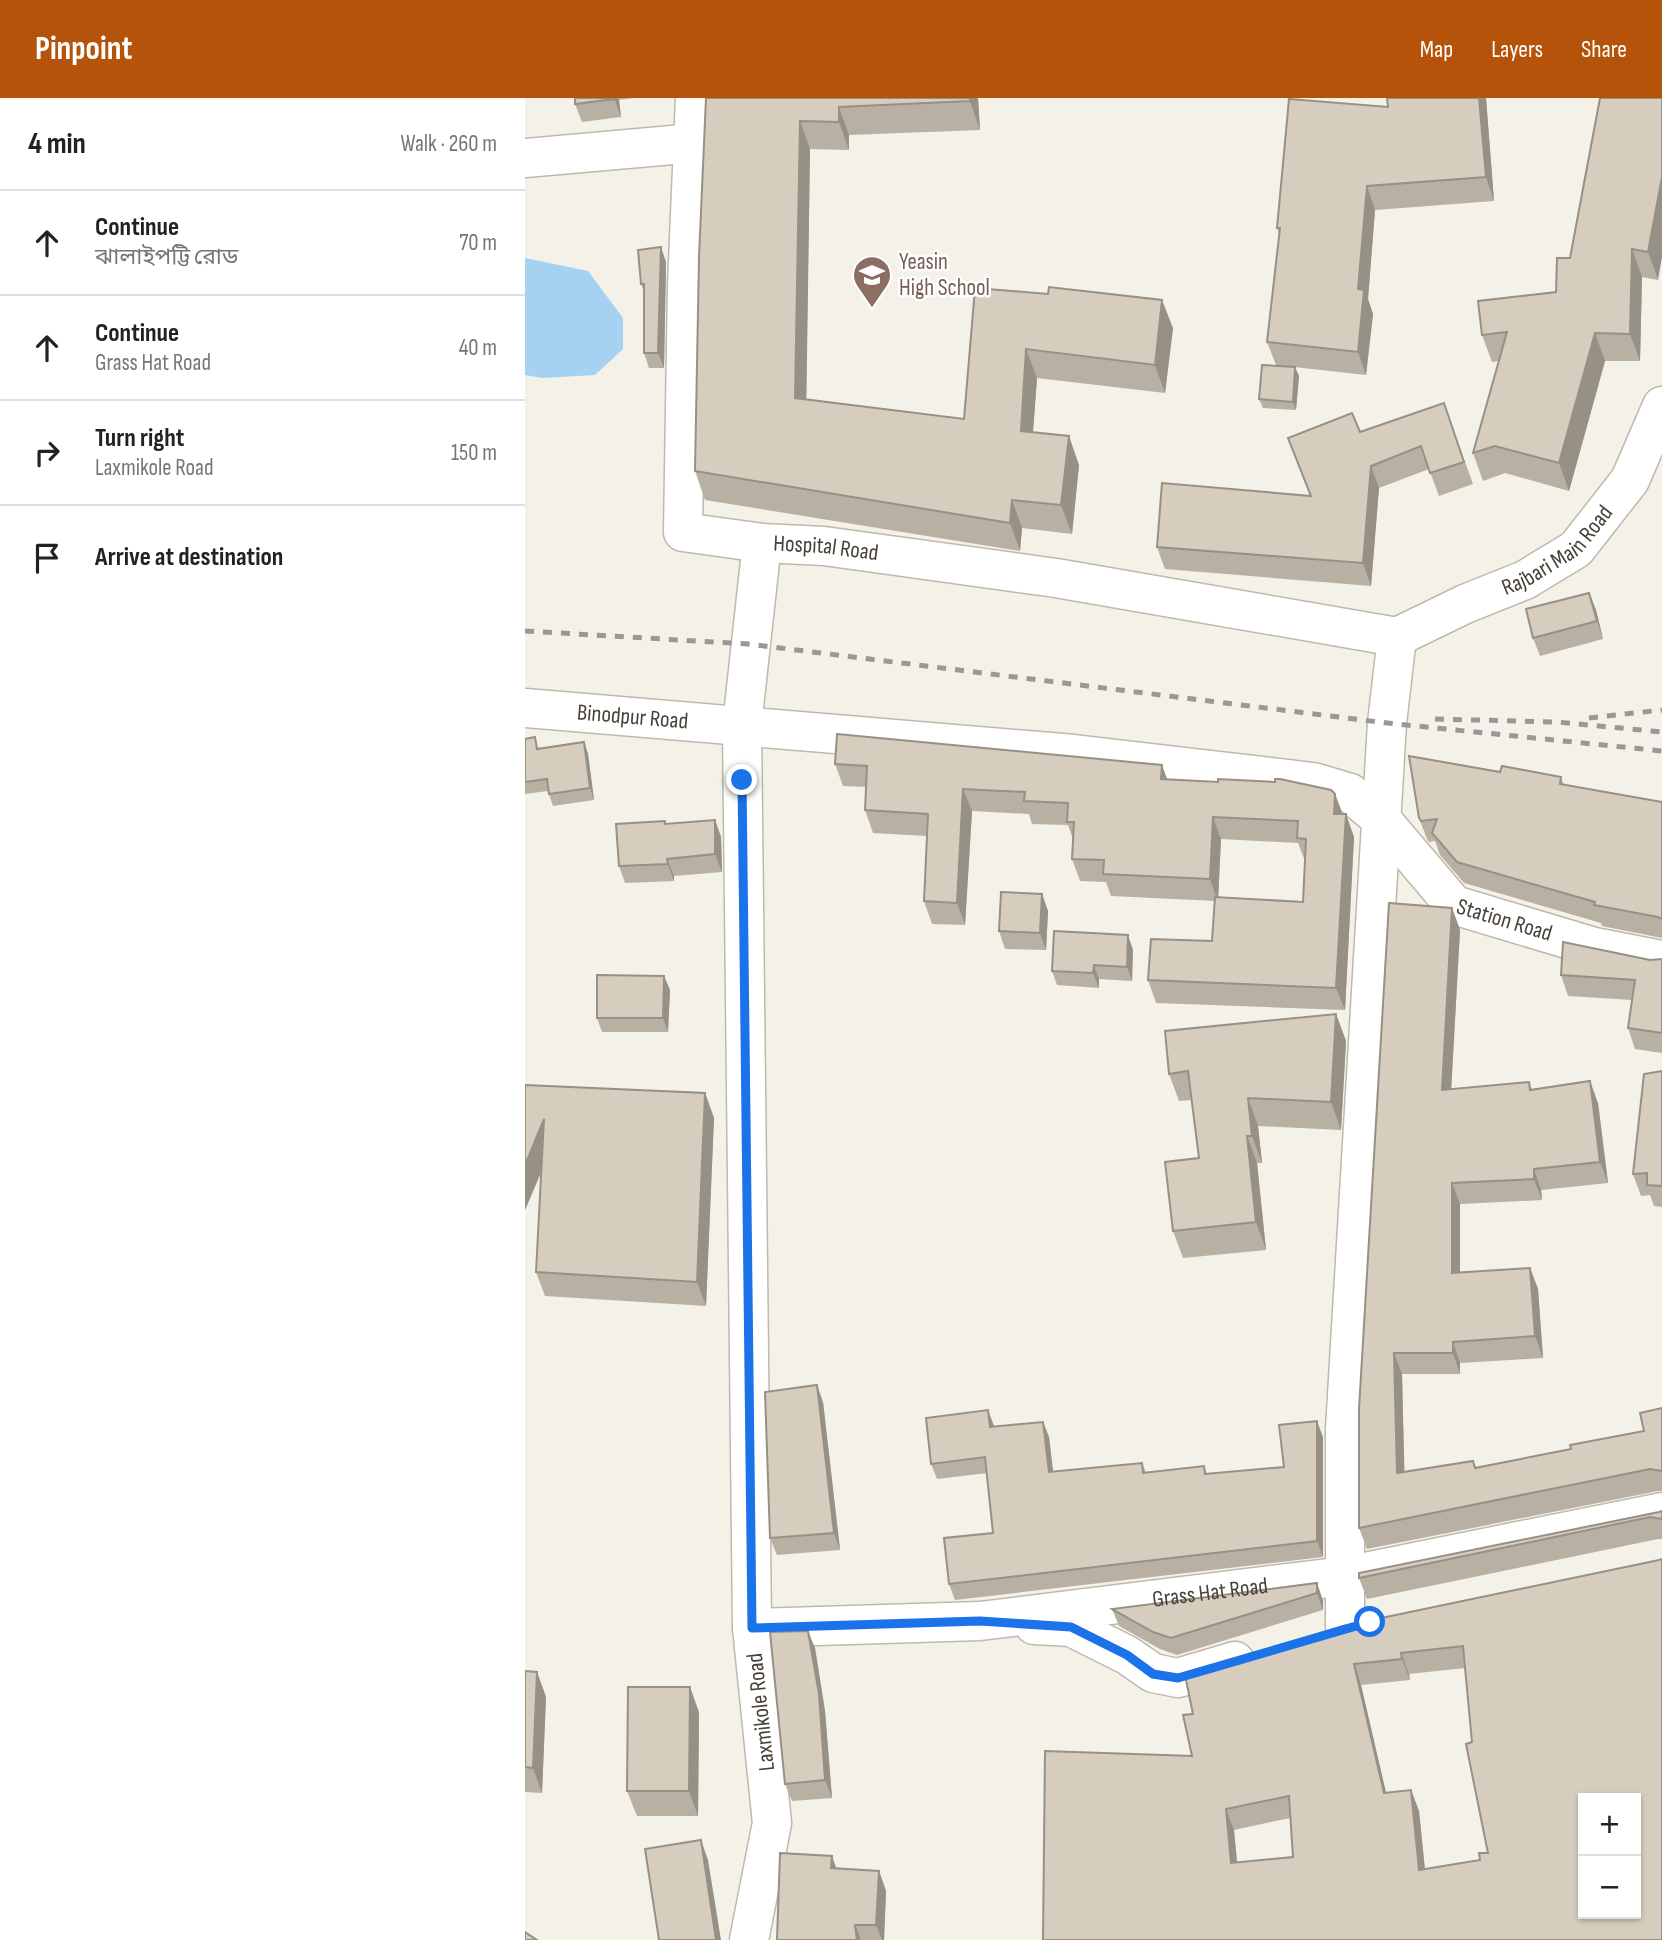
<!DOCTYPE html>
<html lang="en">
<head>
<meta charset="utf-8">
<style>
  body { margin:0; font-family:"Sofia Sans Condensed","Noto Sans Bengali",sans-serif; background:#f2f2f2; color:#222 }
  .controls { position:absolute; right:21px; bottom:21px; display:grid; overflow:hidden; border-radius:0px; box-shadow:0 2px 5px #0004 }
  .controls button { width:63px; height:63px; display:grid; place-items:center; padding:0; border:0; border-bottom:2px solid #e0e0e0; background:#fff; color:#222; font:35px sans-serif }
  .stop { position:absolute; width:21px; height:21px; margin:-16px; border:5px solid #1a73e8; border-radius:50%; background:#fff }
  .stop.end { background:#1a73e8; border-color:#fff; box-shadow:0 2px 7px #0008 }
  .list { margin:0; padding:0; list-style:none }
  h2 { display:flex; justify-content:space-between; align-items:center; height:91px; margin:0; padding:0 28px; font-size:30px }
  h2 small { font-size:23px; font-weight:400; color:#767676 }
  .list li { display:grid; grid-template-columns:46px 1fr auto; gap:21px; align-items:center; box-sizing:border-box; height:105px; padding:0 28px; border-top:2px solid #e0e0e0 }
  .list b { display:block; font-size:26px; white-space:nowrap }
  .list p { margin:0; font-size:23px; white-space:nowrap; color:#767676 }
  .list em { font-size:23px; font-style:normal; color:#767676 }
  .icon { flex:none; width:38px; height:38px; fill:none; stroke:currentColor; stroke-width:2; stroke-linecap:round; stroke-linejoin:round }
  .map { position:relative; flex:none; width:1137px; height:1842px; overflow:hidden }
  header { display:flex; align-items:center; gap:42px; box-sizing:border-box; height:98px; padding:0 35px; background:#b45309; color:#fff }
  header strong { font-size:33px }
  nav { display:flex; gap:38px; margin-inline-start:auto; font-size:24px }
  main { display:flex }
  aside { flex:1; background:#fff }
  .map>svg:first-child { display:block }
</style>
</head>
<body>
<header>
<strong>Pinpoint</strong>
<nav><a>Map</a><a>Layers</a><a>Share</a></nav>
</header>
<main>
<aside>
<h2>4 min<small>Walk · 260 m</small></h2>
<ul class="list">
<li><svg class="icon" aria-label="ahead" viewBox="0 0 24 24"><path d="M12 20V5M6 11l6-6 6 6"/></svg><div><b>Continue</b><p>ঝালাইপট্টি রোড</p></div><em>70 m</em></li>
<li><svg class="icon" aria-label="ahead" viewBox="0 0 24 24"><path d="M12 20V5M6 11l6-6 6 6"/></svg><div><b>Continue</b><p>Grass Hat Road</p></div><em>40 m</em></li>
<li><svg class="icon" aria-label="right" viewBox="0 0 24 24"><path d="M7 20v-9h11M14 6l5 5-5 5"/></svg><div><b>Turn right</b><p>Laxmikole Road</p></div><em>150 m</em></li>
<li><svg class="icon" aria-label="arrive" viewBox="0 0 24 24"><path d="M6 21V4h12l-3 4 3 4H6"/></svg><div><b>Arrive at destination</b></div></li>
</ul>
</aside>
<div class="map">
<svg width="1137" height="1842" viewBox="0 0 1137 1842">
  <rect width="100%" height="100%" fill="#f4f1e9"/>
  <path fill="#a6d2f1" d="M 0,160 L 63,173 L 98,220 L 98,251 L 70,277 L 18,280 L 0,277 Z"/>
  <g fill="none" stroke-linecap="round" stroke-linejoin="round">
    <defs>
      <g id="minor">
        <path id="s1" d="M 170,0 L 162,187 L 158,434 L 237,445 L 299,448 L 531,480 L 872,539"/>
        <path d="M 0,60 L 170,45"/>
        <path id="s2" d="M 872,539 L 940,506 L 1000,482 L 1051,451 L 1105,382 L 1137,308"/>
        <path id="s3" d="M 0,610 L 549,656 L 788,684 L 825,695 L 857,722 L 929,807 L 1069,849 L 1137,862"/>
        <path d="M 509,1527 L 546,1529 L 602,1557 L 628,1575 L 653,1580 L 710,1563"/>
        <path d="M 820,1528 L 820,1331 L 862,625 L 872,539"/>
        <path id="s4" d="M 227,1530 L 455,1523 L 820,1478 L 1137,1414"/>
        <path d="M 224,1842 L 247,1725 L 227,1530 L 217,627 L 237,445"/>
      </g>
    </defs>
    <use href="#minor" stroke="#c0b9ab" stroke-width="41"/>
    <use href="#minor" stroke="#fff" stroke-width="38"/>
    <g stroke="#989898" stroke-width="5" stroke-dasharray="9 9" stroke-linecap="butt">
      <path d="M 0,533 L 223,546 L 862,625 L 1137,653"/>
      <path d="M 1064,620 L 1137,612"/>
      <path d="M 910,621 L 1032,624 L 1137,634"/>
    </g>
  </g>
  <g fill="#b8b0a3" fill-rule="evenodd">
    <path d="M 50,0 L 109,0 L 94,2 L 96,19 L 57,24 L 50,6 Z"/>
    <path d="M 453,0 L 455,32 L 324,37 L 324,52 L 285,51 L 281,301 L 439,321 L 450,190 L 648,230 L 640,295 L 512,280 L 508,334 L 554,367 L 547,436 L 497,430 L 495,453 L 180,402 L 170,373 L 181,15 Z"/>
    <path d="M 862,0 L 961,0 L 969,103 L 850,112 L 843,201 L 848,216 L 841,277 L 751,267 L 742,244 L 754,136 L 752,130 L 863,9 Z"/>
    <path d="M 1075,0 L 1133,182 L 1117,179 L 1115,263 L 1080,263 L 1044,393 L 980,375 L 958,383 L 948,355 L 974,263 L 967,264 L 957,237 L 1031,194 L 1045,160 Z"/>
    <path d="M 141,164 L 139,270 L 124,270 L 119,255 L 119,194 L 116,186 Z"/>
    <path d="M 774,278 L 771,312 L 738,310 L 734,301 Z"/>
    <path d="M 919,305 L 948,386 L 914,398 L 904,371 L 854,390 L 846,488 L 640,471 L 632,449 L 785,398 L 763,340 L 835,334 Z"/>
    <path d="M 1064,495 L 1071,512 L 1078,541 L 1015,558 L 1008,540 Z"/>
    <path d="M 0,641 L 14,650 L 59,644 L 63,656 L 69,702 L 28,708 L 23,693 L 0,696 Z"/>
    <path d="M 310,666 L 642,681 L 810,696 L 818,716 L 829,739 L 820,912 L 631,905 L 623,882 L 687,843 L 690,803 L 586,798 L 581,784 L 555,783 L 547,761 L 548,741 L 543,727 L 507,726 L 504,716 L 447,713 L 440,827 L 407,826 L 399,803 L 402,738 L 348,735 L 340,712 L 341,689 L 318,688 ZM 696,741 L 773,745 L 780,763 L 778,804 L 693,800 Z"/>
    <path d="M 975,674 L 1036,679 L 1039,687 L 1137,704 L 1137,840 L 1077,828 L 1076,825 L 939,785 L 915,757 L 910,743 L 904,744 L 902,741 L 894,720 Z"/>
    <path d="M 190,722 L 196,739 L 197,774 L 149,778 L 149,783 L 100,785 L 94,768 L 140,723 L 141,726 Z"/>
    <path d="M 517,796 L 523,813 L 521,852 L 480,851 L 474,833 Z"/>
    <path d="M 927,810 L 935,832 L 926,991 L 1004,984 L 1007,992 L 1073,1005 L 1083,1085 L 1016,1092 L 1017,1102 L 935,1106 L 935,1175 L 1005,1170 L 1013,1191 L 1018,1260 L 935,1265 L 935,1276 L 877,1276 L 879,1374 L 948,1363 L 951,1369 L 1046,1351 L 1119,1333 L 1137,1310 L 1137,1393 L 1133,1393 L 842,1451 L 834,1430 Z"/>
    <path d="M 608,852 L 607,883 L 574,881 L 574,890 L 532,887 L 527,873 Z"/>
    <path d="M 1137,861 L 1137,955 L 1110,951 L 1103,930 L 1107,902 L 1043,898 L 1036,877 Z"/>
    <path d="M 139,878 L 145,892 L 143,934 L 77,934 L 72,920 Z"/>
    <path d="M 811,916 L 821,943 L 816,1032 L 733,1028 L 737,1065 L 732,1065 L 741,1152 L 658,1160 L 648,1133 L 674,1060 L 667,1002 L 654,1003 L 644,976 Z"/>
    <path d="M 1137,973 L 1137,1109 L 1129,1108 L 1125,1097 L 1116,1098 L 1108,1076 Z"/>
    <path d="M 0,987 L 180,995 L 189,1020 L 181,1208 L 20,1198 L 11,1174 L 17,1073 L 0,1112 Z"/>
    <path d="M 298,1304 L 315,1452 L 252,1457 L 245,1440 Z"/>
    <path d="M 518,1324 L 524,1339 L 528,1374 L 617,1365 L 621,1374 L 679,1368 L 682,1376 L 759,1369 L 798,1339 L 798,1459 L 430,1502 L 424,1486 L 468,1435 L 462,1375 L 412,1381 L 406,1366 L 469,1329 Z"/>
    <path d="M 1137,1413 L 1137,1441 L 1133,1441 L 842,1501 L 834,1480 L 1134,1414 Z"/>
    <path d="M 1134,1462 L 1137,1842 L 518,1842 L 667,1658 L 668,1616 ZM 940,1570 L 947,1644 L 963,1755 L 955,1762 L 900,1771 L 894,1713 L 886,1692 L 861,1695 L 836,1587 L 885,1582 L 884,1576 ZM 765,1720 L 768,1759 L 712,1764 L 709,1732 Z"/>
    <path d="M 792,1485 L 798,1503 L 798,1512 L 652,1557 L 635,1551 L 594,1528 L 587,1511 Z"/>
    <path d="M 290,1550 L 300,1613 L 307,1700 L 267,1703 L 260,1686 Z"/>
    <path d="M 0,1573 L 12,1574 L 21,1599 L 17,1695 L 0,1694 Z"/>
    <path d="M 174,1614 L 173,1718 L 112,1718 L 102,1693 Z"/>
    <path d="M 312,1771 L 354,1773 L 361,1793 L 359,1842 L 252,1842 Z"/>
  </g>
  <g fill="#969085">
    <path d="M 89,0 L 93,0 L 94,2 L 96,19 Z"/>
    <path d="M 445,0 L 453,0 L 455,32 L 445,3 Z"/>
    <path d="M 954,0 L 961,0 L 969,103 L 961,79 Z"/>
    <path d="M 314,9 L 324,37 L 324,52 L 314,24 Z"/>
    <path d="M 275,23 L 285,51 L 281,328 L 270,300 Z"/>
    <path d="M 1137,79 L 1137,159 L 1133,182 L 1123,154 Z"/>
    <path d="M 842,88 L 850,112 L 843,201 L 848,216 L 841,277 L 833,254 L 833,191 Z"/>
    <path d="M 136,149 L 141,164 L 139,270 L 133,255 Z"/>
    <path d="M 1107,151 L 1117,179 L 1115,263 L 1105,236 Z"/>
    <path d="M 637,202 L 648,230 L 640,295 L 630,267 Z"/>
    <path d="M 1070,235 L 1080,263 L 1044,393 L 1034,365 Z"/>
    <path d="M 501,251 L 512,280 L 506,361 L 496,333 Z"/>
    <path d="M 770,269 L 774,278 L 771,312 L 768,304 Z"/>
    <path d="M 544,338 L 554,367 L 547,436 L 536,407 Z"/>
    <path d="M 846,368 L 854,390 L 846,488 L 838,465 Z"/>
    <path d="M 487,402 L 497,430 L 495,453 L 485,425 Z"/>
    <path d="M 1064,495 L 1071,512 L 1078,541 L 1072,523 Z"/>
    <path d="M 59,644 L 63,656 L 69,702 L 65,690 Z"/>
    <path d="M 637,667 L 645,689 L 636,681 Z"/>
    <path d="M 438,691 L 447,713 L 440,827 L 432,805 Z"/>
    <path d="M 810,696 L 818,718 L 809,716 Z"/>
    <path d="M 821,716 L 829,739 L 820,912 L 811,890 Z"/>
    <path d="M 688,719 L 696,741 L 693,804 L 685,781 Z"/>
    <path d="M 190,722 L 196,739 L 197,774 L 190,756 Z"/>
    <path d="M 142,761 L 149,778 L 149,783 L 143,766 Z"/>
    <path d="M 517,796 L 523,813 L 521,852 L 515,835 Z"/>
    <path d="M 927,810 L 935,832 L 925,1013 L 917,992 Z"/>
    <path d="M 603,837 L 608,852 L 607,883 L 602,869 Z"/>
    <path d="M 569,867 L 574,881 L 574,890 L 568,875 Z"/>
    <path d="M 139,878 L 145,892 L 143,934 L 138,920 Z"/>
    <path d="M 811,916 L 821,943 L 816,1032 L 806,1004 Z"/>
    <path d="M 1065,983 L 1073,1005 L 1083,1085 L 1075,1064 Z"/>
    <path d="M 180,995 L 189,1020 L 181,1208 L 172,1184 Z"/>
    <path d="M 723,1000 L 733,1028 L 737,1065 L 727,1038 Z"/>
    <path d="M 19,1021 L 28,1045 L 0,1112 L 0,1067 Z"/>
    <path d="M 722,1038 L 732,1065 L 741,1152 L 731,1124 Z"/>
    <path d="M 1009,1071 L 1016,1092 L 1017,1102 L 1009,1081 Z"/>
    <path d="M 927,1085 L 935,1106 L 935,1196 L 927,1175 Z"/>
    <path d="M 1005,1170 L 1013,1191 L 1018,1260 L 1010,1238 Z"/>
    <path d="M 928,1244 L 935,1265 L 935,1276 L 928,1255 Z"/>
    <path d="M 869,1255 L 877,1276 L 880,1396 L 872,1375 Z"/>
    <path d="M 292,1287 L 298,1304 L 315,1452 L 309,1435 Z"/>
    <path d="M 463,1312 L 469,1328 L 470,1344 L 465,1329 Z"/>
    <path d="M 792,1323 L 798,1339 L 798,1459 L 792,1443 Z"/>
    <path d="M 518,1324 L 524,1339 L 530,1390 L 524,1374 Z"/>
    <path d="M 792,1485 L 798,1503 L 798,1512 L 792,1495 Z"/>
    <path d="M 283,1533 L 290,1550 L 300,1613 L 307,1700 L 300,1682 Z"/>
    <path d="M 876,1555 L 884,1576 L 885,1582 L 877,1561 Z"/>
    <path d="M 829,1566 L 836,1587 L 866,1716 L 859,1695 Z"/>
    <path d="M 12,1574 L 21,1599 L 17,1695 L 8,1670 Z"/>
    <path d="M 165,1589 L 174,1614 L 173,1718 L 164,1693 Z"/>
    <path d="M 886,1692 L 894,1713 L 902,1793 L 894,1772 Z"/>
    <path d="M 701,1711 L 709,1732 L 714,1786 L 706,1765 Z"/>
    <path d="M 176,1742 L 183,1762 L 196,1842 L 191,1842 Z"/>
    <path d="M 307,1758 L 314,1778 L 306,1770 Z"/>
    <path d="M 354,1773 L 361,1793 L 359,1842 L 357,1842 L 351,1827 Z"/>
    <path d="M 330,1827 L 336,1842 L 332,1842 Z"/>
  </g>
  <g fill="#d6cdbe" stroke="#969085" stroke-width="2" fill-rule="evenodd">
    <path d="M 50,0 L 89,0 L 89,1 L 50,6 Z"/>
    <path d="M 181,0 L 445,0 L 445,3 L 314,9 L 314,24 L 275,23 L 270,300 L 439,321 L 450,190 L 523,196 L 524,189 L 637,202 L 630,267 L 501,251 L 496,333 L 544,338 L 536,407 L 487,402 L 485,425 L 170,373 L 174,159 Z"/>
    <path d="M 862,0 L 954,0 L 961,79 L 842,88 L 833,191 L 839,192 L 833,254 L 742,244 L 755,130 L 752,130 L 764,1 L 863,9 Z"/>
    <path d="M 1075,0 L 1137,0 L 1137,79 L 1123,154 L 1107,151 L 1105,236 L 1070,235 L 1034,365 L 970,348 L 948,355 L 982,234 L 957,237 L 953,203 L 1031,194 L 1032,160 L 1045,160 Z"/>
    <path d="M 136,149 L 133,255 L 119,255 L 119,186 L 116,186 L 113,152 Z"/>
    <path d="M 737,267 L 770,269 L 768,304 L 734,301 Z"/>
    <path d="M 919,305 L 939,364 L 905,375 L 896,348 L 846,368 L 838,465 L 632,449 L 637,385 L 786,398 L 763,340 L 827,315 L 835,334 Z"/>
    <path d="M 1064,495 L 1072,523 L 1008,540 L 1001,511 Z"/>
    <path d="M 312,636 L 637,667 L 636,681 L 693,684 L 693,681 L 750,684 L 750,681 L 755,681 L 806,692 L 810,696 L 809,716 L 821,716 L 811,890 L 623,882 L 626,841 L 687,843 L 690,799 L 778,804 L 781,741 L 772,740 L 773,723 L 688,719 L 685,781 L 578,776 L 579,762 L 547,761 L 549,724 L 542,724 L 543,705 L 499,703 L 500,694 L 438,691 L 432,805 L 399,803 L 403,716 L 340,712 L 342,668 L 310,666 Z"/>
    <path d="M 10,639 L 12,651 L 59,644 L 65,690 L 24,696 L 22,681 L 0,684 L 0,641 Z"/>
    <path d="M 884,658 L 975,674 L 977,668 L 1036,679 L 1035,686 L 1137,704 L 1137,821 L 1133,819 L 1069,807 L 1070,804 L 932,764 L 907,735 L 912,721 L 896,723 L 894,720 Z"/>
    <path d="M 190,722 L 190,756 L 142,761 L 143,766 L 94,768 L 91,726 L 140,723 L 140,726 Z"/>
    <path d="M 476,794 L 517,796 L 515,835 L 474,833 Z"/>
    <path d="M 864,805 L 927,810 L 917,992 L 1004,984 L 1005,992 L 1065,983 L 1075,1064 L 1009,1071 L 1009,1081 L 927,1085 L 927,1175 L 1005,1170 L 1010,1238 L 928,1244 L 928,1255 L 869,1255 L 872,1375 L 948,1363 L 950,1370 L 1046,1351 L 1045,1347 L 1119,1333 L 1115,1315 L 1137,1310 L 1137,1373 L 1125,1371 L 834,1430 L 834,1311 Z"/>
    <path d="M 529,833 L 603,837 L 602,869 L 569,867 L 568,875 L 527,873 Z"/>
    <path d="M 1038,844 L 1125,862 L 1137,861 L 1137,935 L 1103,930 L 1110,882 L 1036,877 Z"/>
    <path d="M 72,877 L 139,878 L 138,920 L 72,920 Z"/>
    <path d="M 811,916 L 806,1004 L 723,1000 L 727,1038 L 722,1038 L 731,1124 L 648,1133 L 640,1064 L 674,1060 L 663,973 L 644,976 L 640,933 Z"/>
    <path d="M 1137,973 L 1137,1088 L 1122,1087 L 1122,1075 L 1108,1076 L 1119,976 Z"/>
    <path d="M 0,987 L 180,995 L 172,1184 L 11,1174 L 19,1021 L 0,1067 Z"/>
    <path d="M 292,1287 L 309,1435 L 245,1440 L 240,1294 Z"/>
    <path d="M 463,1312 L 465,1329 L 518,1324 L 524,1374 L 617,1365 L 618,1375 L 679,1368 L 680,1376 L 759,1369 L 754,1327 L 792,1323 L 792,1443 L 424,1486 L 419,1440 L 468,1435 L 460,1359 L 406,1366 L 401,1320 Z"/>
    <path d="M 1137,1413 L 1137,1421 L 1125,1419 L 834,1480 L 834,1475 L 1134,1414 Z"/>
    <path d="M 1137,1461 L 1137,1842 L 518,1842 L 520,1653 L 667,1658 L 658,1617 L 668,1616 L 660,1577 L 818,1528 L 1134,1462 ZM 938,1548 L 947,1644 L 941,1646 L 963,1755 L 954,1755 L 955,1762 L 894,1772 L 886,1692 L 859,1695 L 829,1566 L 877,1561 L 876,1555 ZM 764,1698 L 768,1759 L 706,1765 L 701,1711 ZM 1058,1700 L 1111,1700 L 1111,1816 L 1058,1816 Z"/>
    <path d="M 792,1485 L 792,1495 L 646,1540 L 628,1534 L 587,1511 Z"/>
    <path d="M 283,1533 L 294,1596 L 300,1682 L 260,1686 L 245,1534 Z"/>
    <path d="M 0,1573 L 12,1574 L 8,1670 L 0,1669 Z"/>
    <path d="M 103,1589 L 165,1589 L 164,1693 L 102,1693 Z"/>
    <path d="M 176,1742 L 191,1842 L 134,1842 L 120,1751 Z"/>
    <path d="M 255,1755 L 307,1758 L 306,1770 L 354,1773 L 351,1827 L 330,1827 L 332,1842 L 252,1842 Z"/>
    <path d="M 0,1834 L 12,1842 L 0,1842 Z"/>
  </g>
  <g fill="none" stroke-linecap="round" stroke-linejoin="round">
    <path stroke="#1a73e8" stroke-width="9" d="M 217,682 L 227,1530 L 455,1523 L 546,1529 L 602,1557 L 628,1576 L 653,1580 L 845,1524"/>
  </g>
  <defs>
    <symbol id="school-pin" viewBox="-11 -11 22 30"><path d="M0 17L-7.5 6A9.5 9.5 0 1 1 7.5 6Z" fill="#8d6e63" stroke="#fff"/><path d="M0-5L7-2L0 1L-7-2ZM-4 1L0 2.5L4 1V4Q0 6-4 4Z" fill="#fff"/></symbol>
  </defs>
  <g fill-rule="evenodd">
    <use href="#school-pin" x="325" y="155" width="44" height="60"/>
  </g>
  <g text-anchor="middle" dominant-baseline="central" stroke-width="5" stroke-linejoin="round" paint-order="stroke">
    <g font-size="23" fill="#785e54" stroke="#fff" text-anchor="start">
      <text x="374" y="164">Yeasin<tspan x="374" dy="26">High School</tspan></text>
    </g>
    <g font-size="23" fill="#484137" stroke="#fff">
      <text stroke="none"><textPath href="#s2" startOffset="184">Rajbari Main Road</textPath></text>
      <text stroke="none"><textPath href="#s1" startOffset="578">Hospital Road</textPath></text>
      <text stroke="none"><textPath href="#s3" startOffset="108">Binodpur Road</textPath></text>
      <text stroke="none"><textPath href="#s3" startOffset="1036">Station Road</textPath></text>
      <text stroke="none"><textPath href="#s4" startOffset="460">Grass Hat Road</textPath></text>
      <text transform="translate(236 1614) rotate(-96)">Laxmikole Road</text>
    </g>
  </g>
</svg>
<div class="controls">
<button>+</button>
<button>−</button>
</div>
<div class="stop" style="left:845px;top:1524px"></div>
<div class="stop end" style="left:217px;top:682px"></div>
</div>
</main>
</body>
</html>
